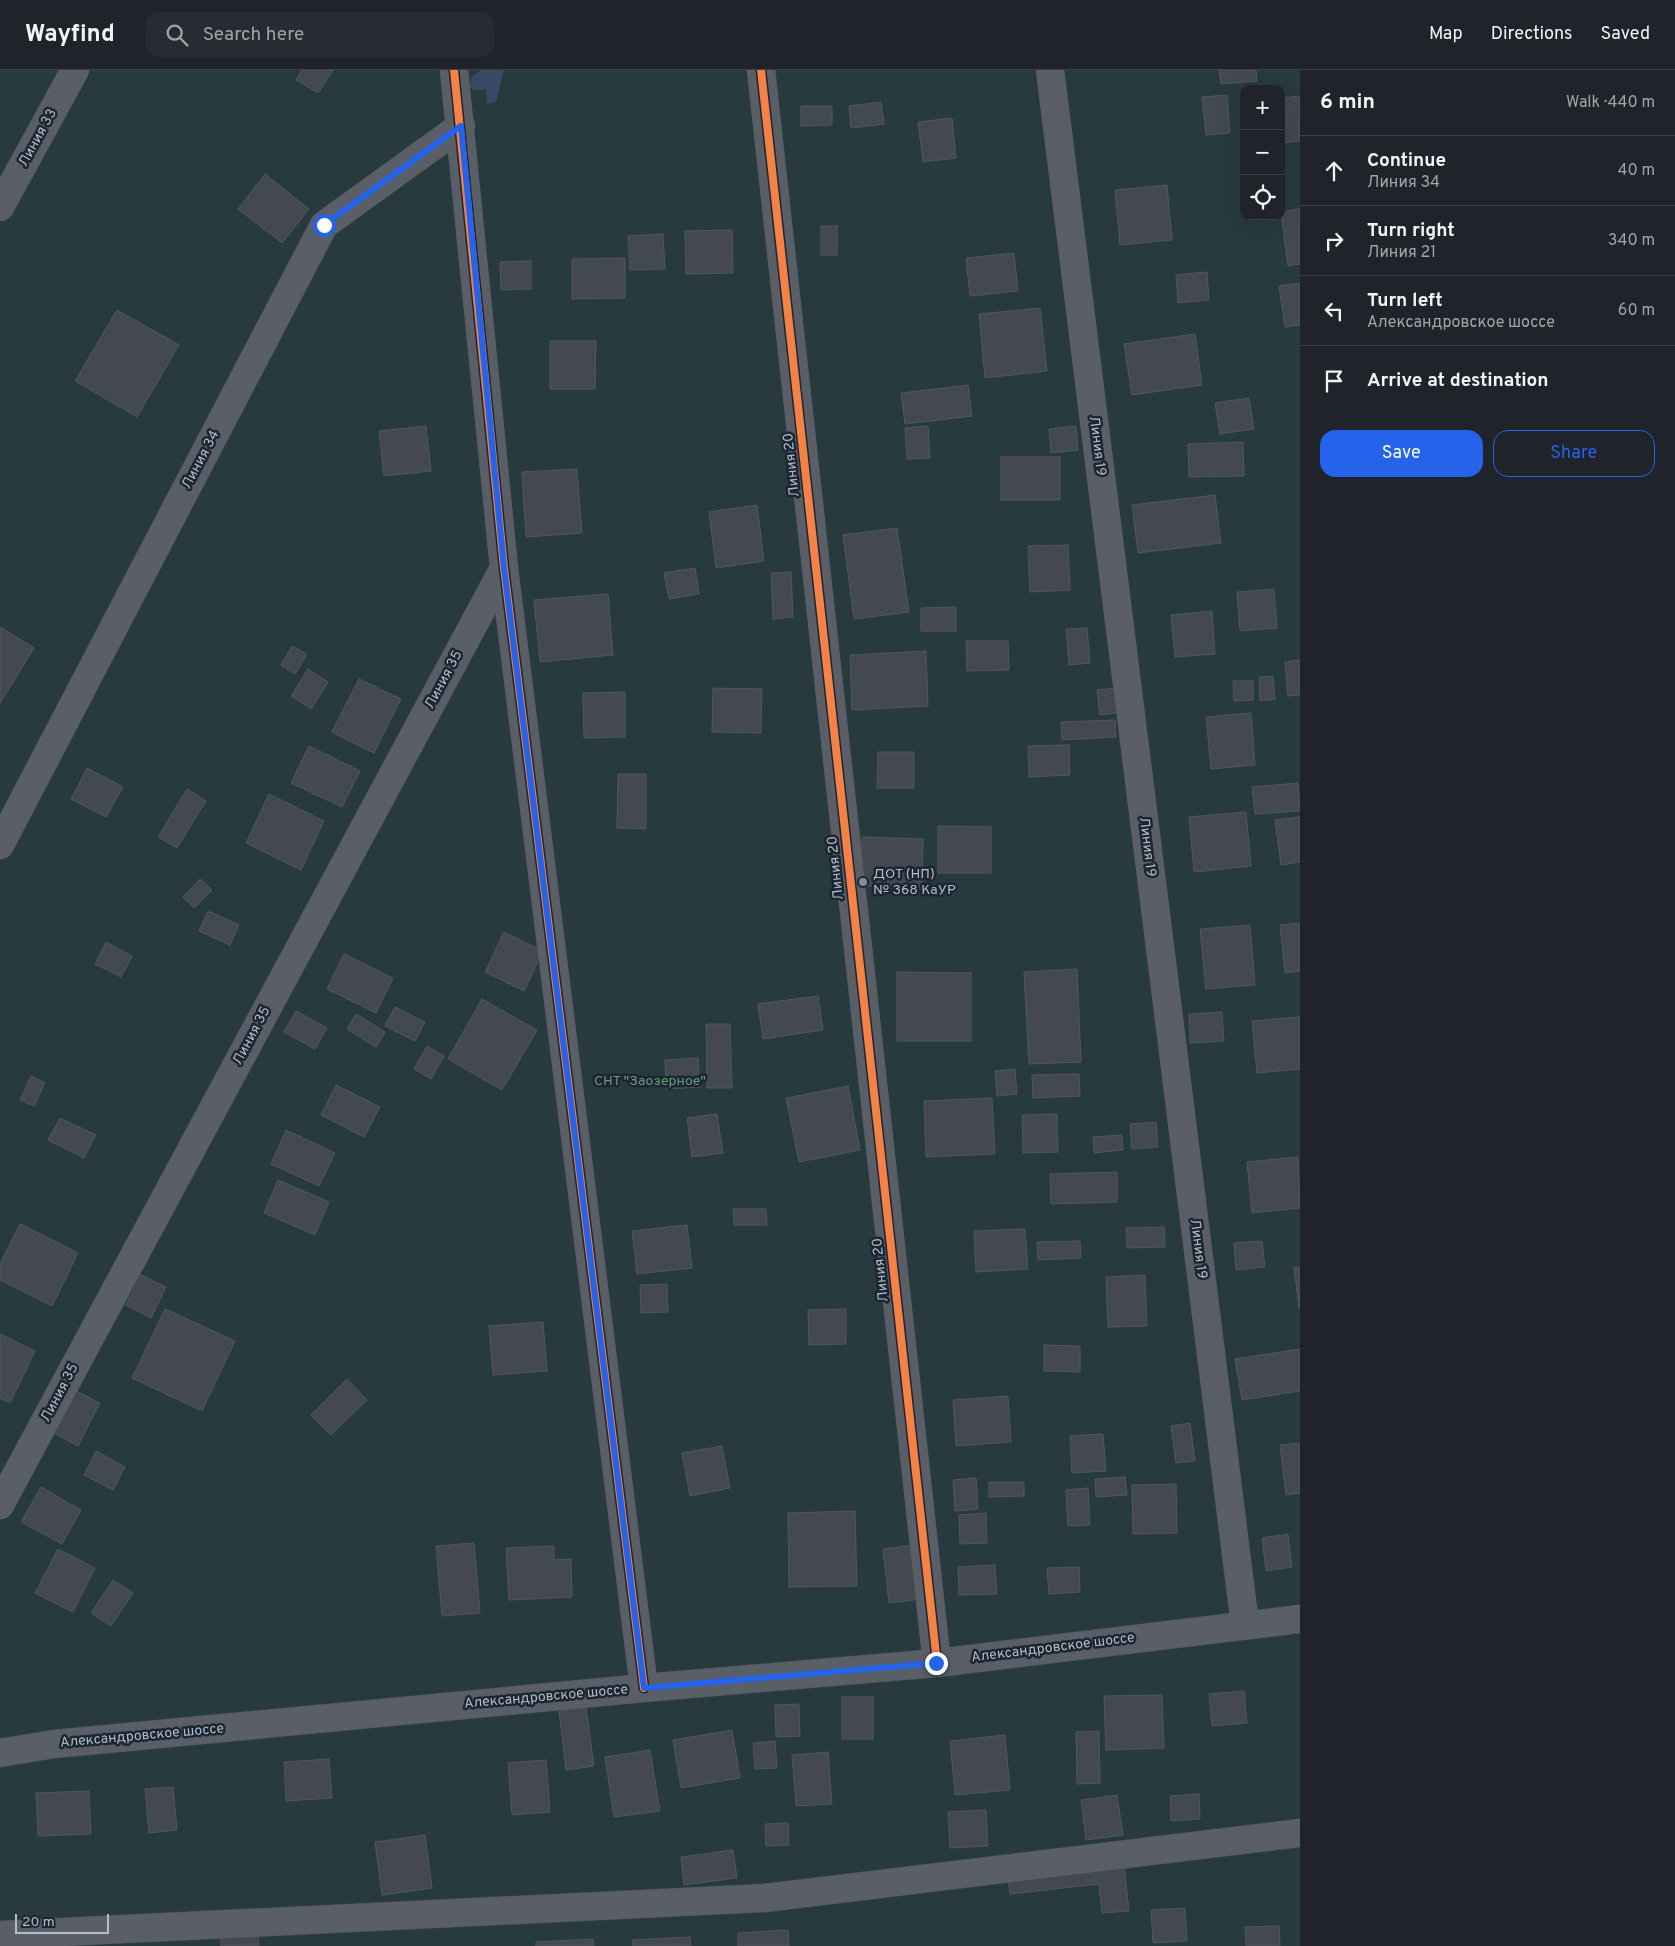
<!DOCTYPE html>
<html lang="en">
<head>
<meta charset="utf-8">
<style>
  body { margin:0; font-family:Overpass,sans-serif; background:#282c32; color:#f1f3f6 }
  .controls { position:absolute; right:15px; top:15px; display:grid; overflow:hidden; border-radius:10px; box-shadow:0 5px 20px #0002 }
  .controls button { width:45px; height:45px; display:grid; place-items:center; padding:0; border:0; border-bottom:1px solid #3d4147; background:#20242a; color:#f1f3f6; font:25px sans-serif }
  .scale { position:absolute; left:15px; bottom:12px; width:94px; box-sizing:border-box; padding-left:5px; border:2px solid #b4bcc9; border-top:0; font-size:14px; line-height:18px; white-space:nowrap; color:#b4bcc9; -webkit-text-stroke:4px #1d2633; paint-order:stroke }
  .stop { position:absolute; width:15px; height:15px; margin:-11px; border:4px solid #2563eb; border-radius:50%; background:#fff }
  .stop.end { background:#2563eb; border-color:#fff; box-shadow:0 1px 5px #0008 }
  .list { margin:0; padding:0; list-style:none }
  h2 { display:flex; justify-content:space-between; align-items:center; height:65px; margin:0; padding:0 20px; font-size:21px }
  h2 small { font-size:16px; font-weight:400; color:#a2a4a8 }
  .list li { display:grid; grid-template-columns:32px 1fr auto; gap:15px; align-items:center; box-sizing:border-box; height:70px; padding:0 20px; border-top:1px solid #3d4147 }
  .list b { display:block; font-size:19px; white-space:nowrap }
  .list p { margin:0; font-size:16px; white-space:nowrap; color:#a2a4a8 }
  .list em { font-size:16px; font-style:normal; color:#a2a4a8 }
  .actions { display:flex; gap:10px; padding:15px 20px }
  .actions a { flex:1; padding:11px 0; border:1px solid #2563eb; border-radius:15px; text-align:center; font-size:18px; color:#2563eb }
  .actions .main { background:#2563eb; color:#fff }
  .icon { flex:none; width:28px; height:28px; fill:none; stroke:currentColor; stroke-width:2; stroke-linecap:round; stroke-linejoin:round }
  .map { position:relative; flex:none; width:1300px; height:1876px; overflow:hidden }
  header { display:flex; align-items:center; gap:30px; box-sizing:border-box; height:70px; padding:0 25px; background:#20242a; border-bottom:1px solid #3d4147 }
  header strong { font-size:24px }
  nav { display:flex; gap:28px; margin-inline-start:auto; font-size:18px }
  .search { width:350px; height:45px; background:#282c32; display:flex; align-items:center; gap:12px; box-sizing:border-box; padding:0 18px; border-radius:15px; color:#a2a4a8; font-size:19px }
  main { display:flex }
  aside { flex:1; background:#20242a }
  .map>svg:first-child { display:block }
</style>
</head>
<body>
<header>
<strong>Wayfind</strong>
<div class="search"><svg class="icon" aria-label="search" viewBox="0 0 24 24"><circle cx="10" cy="10" r="6"/><path d="M15 15l6 6"/></svg>Search here</div>
<nav><a>Map</a><a>Directions</a><a>Saved</a></nav>
</header>
<main>
<div class="map">
<svg width="1300" height="1876" viewBox="0 0 1300 1876">
  <rect width="100%" height="100%" fill="#2a3038"/>
  <path fill="#273a3e" fill-rule="evenodd" d="M 0,0 L 1300,0 L 1300,1876 L 0,1876 ZM 1244,19 L 1281,19 L 1281,146 L 1244,146 Z"/>
  <path fill="#384963" d="M 481,0 L 504,0 L 496,32 L 487,34 L 486,20 L 474,20 L 468,16 L 472,7 Z"/>
  <g fill="#444950" stroke="#52575f">
    <path d="M 302,0 L 333,0 L 318,23 L 296,10 Z"/>
    <path d="M 1219,0 L 1256,0 L 1257,11 L 1221,14 Z"/>
    <path d="M 1227,25 L 1230,63 L 1206,65 L 1202,27 Z"/>
    <path d="M 1300,26 L 1300,71 L 1281,73 L 1281,28 Z"/>
    <path d="M 881,32 L 884,54 L 851,58 L 849,36 Z"/>
    <path d="M 801,36 L 832,36 L 832,55 L 801,56 Z"/>
    <path d="M 952,48 L 956,88 L 923,92 L 918,52 Z"/>
    <path d="M 265,104 L 309,139 L 282,173 L 238,139 Z"/>
    <path d="M 1167,115 L 1172,170 L 1120,175 L 1115,120 Z"/>
    <path d="M 1300,139 L 1300,194 L 1288,196 L 1281,142 Z"/>
    <rect x="821" y="156" width="16" height="29"/>
    <path d="M 732,160 L 733,203 L 686,204 L 685,161 Z"/>
    <path d="M 663,164 L 665,199 L 630,200 L 628,166 Z"/>
    <path d="M 1014,183 L 1018,221 L 970,226 L 966,188 Z"/>
    <path d="M 625,188 L 625,228 L 572,229 L 572,189 Z"/>
    <path d="M 531,191 L 531,219 L 501,220 L 500,192 Z"/>
    <path d="M 1207,202 L 1209,230 L 1178,233 L 1176,205 Z"/>
    <path d="M 1300,213 L 1300,255 L 1285,257 L 1279,216 Z"/>
    <path d="M 1040,238 L 1047,301 L 985,308 L 979,244 Z"/>
    <path d="M 117,240 L 179,275 L 137,347 L 75,311 Z"/>
    <path d="M 1195,264 L 1202,315 L 1132,325 L 1124,274 Z"/>
    <path d="M 550,271 L 596,271 L 595,319 L 550,319 Z"/>
    <path d="M 968,315 L 972,346 L 905,354 L 901,323 Z"/>
    <path d="M 1249,328 L 1254,359 L 1220,364 L 1215,333 Z"/>
    <path d="M 426,356 L 431,401 L 384,406 L 379,361 Z"/>
    <path d="M 928,356 L 930,388 L 907,389 L 905,358 Z"/>
    <path d="M 1076,356 L 1078,380 L 1051,383 L 1049,359 Z"/>
    <path d="M 1243,372 L 1244,406 L 1189,407 L 1188,374 Z"/>
    <rect x="1001" y="387" width="59" height="43"/>
    <path d="M 577,399 L 582,463 L 526,467 L 522,402 Z"/>
    <path d="M 1215,425 L 1221,473 L 1138,483 L 1132,435 Z"/>
    <path d="M 757,435 L 764,491 L 716,498 L 709,442 Z"/>
    <path d="M 897,458 L 909,542 L 854,549 L 843,465 Z"/>
    <path d="M 1068,475 L 1070,520 L 1030,522 L 1028,476 Z"/>
    <path d="M 695,498 L 699,524 L 669,529 L 664,503 Z"/>
    <path d="M 791,502 L 793,547 L 773,549 L 771,503 Z"/>
    <path d="M 1274,519 L 1277,558 L 1240,561 L 1237,522 Z"/>
    <path d="M 608,524 L 613,585 L 540,592 L 534,530 Z"/>
    <path d="M 956,537 L 956,561 L 921,561 L 921,538 Z"/>
    <path d="M 1212,541 L 1215,584 L 1175,587 L 1171,545 Z"/>
    <path d="M 0,557 L 34,578 L 0,633 Z"/>
    <path d="M 1087,558 L 1090,593 L 1069,595 L 1066,559 Z"/>
    <path d="M 966,571 L 1008,571 L 1009,600 L 967,601 Z"/>
    <path d="M 292,576 L 307,584 L 295,604 L 281,595 Z"/>
    <path d="M 926,581 L 928,636 L 852,640 L 850,585 Z"/>
    <path d="M 1300,590 L 1300,625 L 1288,626 L 1285,592 Z"/>
    <path d="M 308,599 L 328,612 L 311,639 L 291,626 Z"/>
    <path d="M 1273,606 L 1275,629 L 1260,631 L 1259,607 Z"/>
    <path d="M 359,609 L 401,629 L 374,683 L 332,662 Z"/>
    <path d="M 1233,611 L 1253,611 L 1253,630 L 1234,631 Z"/>
    <path d="M 713,618 L 762,619 L 761,663 L 712,662 Z"/>
    <path d="M 1118,618 L 1121,642 L 1100,645 L 1097,620 Z"/>
    <path d="M 625,622 L 625,667 L 584,668 L 583,623 Z"/>
    <path d="M 1251,643 L 1255,695 L 1211,699 L 1206,647 Z"/>
    <path d="M 1115,650 L 1116,667 L 1062,670 L 1061,652 Z"/>
    <path d="M 1069,675 L 1070,705 L 1029,707 L 1028,676 Z"/>
    <path d="M 309,676 L 360,701 L 342,737 L 291,713 Z"/>
    <path d="M 878,682 L 914,682 L 914,718 L 877,718 Z"/>
    <path d="M 87,698 L 123,717 L 106,747 L 71,729 Z"/>
    <path d="M 618,704 L 646,704 L 646,759 L 617,758 Z"/>
    <path d="M 1298,713 L 1300,741 L 1255,744 L 1252,717 Z"/>
    <path d="M 187,719 L 206,731 L 177,778 L 158,767 Z"/>
    <path d="M 269,724 L 324,751 L 301,800 L 246,773 Z"/>
    <path d="M 1246,742 L 1251,796 L 1194,802 L 1189,747 Z"/>
    <path d="M 1300,747 L 1300,792 L 1281,795 L 1275,750 Z"/>
    <path d="M 938,756 L 991,757 L 991,803 L 938,803 Z"/>
    <path d="M 862,767 L 923,769 L 922,817 L 861,816 Z"/>
    <path d="M 200,809 L 212,820 L 194,838 L 183,827 Z"/>
    <path d="M 208,841 L 239,855 L 230,875 L 199,861 Z"/>
    <path d="M 1300,853 L 1300,901 L 1285,903 L 1280,855 Z"/>
    <path d="M 1250,855 L 1255,915 L 1206,919 L 1200,859 Z"/>
    <path d="M 504,862 L 543,881 L 524,921 L 485,902 Z"/>
    <path d="M 106,872 L 132,886 L 121,907 L 95,894 Z"/>
    <path d="M 344,884 L 393,908 L 376,943 L 327,919 Z"/>
    <path d="M 1077,899 L 1081,992 L 1029,994 L 1024,902 Z"/>
    <path d="M 897,902 L 971,903 L 971,971 L 897,971 Z"/>
    <path d="M 818,926 L 823,960 L 763,969 L 758,934 Z"/>
    <path d="M 482,929 L 537,960 L 502,1020 L 448,989 Z"/>
    <path d="M 395,937 L 425,952 L 415,971 L 385,956 Z"/>
    <path d="M 296,941 L 327,958 L 315,979 L 284,962 Z"/>
    <path d="M 1222,942 L 1224,971 L 1190,973 L 1189,944 Z"/>
    <path d="M 356,944 L 385,962 L 376,977 L 347,959 Z"/>
    <path d="M 1300,947 L 1300,999 L 1257,1003 L 1252,951 Z"/>
    <path d="M 706,954 L 730,954 L 732,1018 L 707,1018 Z"/>
    <path d="M 427,976 L 444,986 L 431,1009 L 414,999 Z"/>
    <path d="M 698,988 L 700,1017 L 666,1019 L 665,990 Z"/>
    <path d="M 1015,999 L 1017,1024 L 997,1026 L 995,1001 Z"/>
    <path d="M 1079,1004 L 1080,1026 L 1033,1028 L 1032,1005 Z"/>
    <path d="M 31,1006 L 45,1013 L 34,1036 L 20,1030 Z"/>
    <path d="M 336,1015 L 380,1037 L 364,1067 L 321,1045 Z"/>
    <path d="M 848,1016 L 860,1080 L 799,1092 L 786,1028 Z"/>
    <path d="M 992,1028 L 995,1084 L 926,1087 L 924,1031 Z"/>
    <path d="M 717,1044 L 723,1083 L 692,1087 L 687,1048 Z"/>
    <path d="M 1057,1044 L 1058,1082 L 1023,1083 L 1022,1045 Z"/>
    <path d="M 60,1048 L 96,1065 L 84,1088 L 48,1070 Z"/>
    <path d="M 1156,1052 L 1158,1077 L 1132,1079 L 1130,1054 Z"/>
    <path d="M 286,1060 L 335,1083 L 319,1116 L 271,1094 Z"/>
    <path d="M 1122,1065 L 1123,1080 L 1094,1083 L 1093,1067 Z"/>
    <path d="M 1298,1087 L 1300,1138 L 1252,1143 L 1247,1092 Z"/>
    <path d="M 1117,1102 L 1117,1132 L 1051,1134 L 1050,1104 Z"/>
    <path d="M 278,1110 L 329,1132 L 315,1165 L 264,1143 Z"/>
    <path d="M 733,1139 L 766,1139 L 767,1155 L 734,1155 Z"/>
    <path d="M 20,1154 L 78,1183 L 52,1236 L 0,1210 L 0,1194 Z"/>
    <path d="M 687,1155 L 692,1198 L 637,1204 L 632,1161 Z"/>
    <path d="M 1164,1157 L 1165,1177 L 1127,1178 L 1126,1158 Z"/>
    <path d="M 1025,1159 L 1028,1199 L 976,1202 L 974,1161 Z"/>
    <path d="M 1080,1171 L 1081,1188 L 1038,1190 L 1037,1172 Z"/>
    <path d="M 1262,1171 L 1265,1197 L 1236,1200 L 1234,1173 Z"/>
    <path d="M 1294,1197 L 1300,1197 L 1300,1238 L 1299,1238 Z"/>
    <path d="M 141,1205 L 166,1217 L 151,1248 L 126,1235 Z"/>
    <path d="M 1145,1205 L 1147,1256 L 1108,1257 L 1106,1207 Z"/>
    <path d="M 667,1214 L 668,1242 L 641,1243 L 640,1215 Z"/>
    <path d="M 165,1239 L 235,1271 L 202,1341 L 132,1308 Z"/>
    <path d="M 846,1239 L 846,1274 L 809,1275 L 808,1240 Z"/>
    <path d="M 543,1252 L 547,1301 L 493,1305 L 489,1256 Z"/>
    <path d="M 0,1264 L 35,1281 L 10,1333 L 0,1328 Z"/>
    <path d="M 1044,1275 L 1080,1276 L 1080,1302 L 1044,1301 Z"/>
    <path d="M 1300,1279 L 1300,1321 L 1242,1330 L 1235,1289 Z"/>
    <path d="M 347,1309 L 367,1330 L 331,1365 L 311,1345 Z"/>
    <path d="M 76,1321 L 100,1333 L 78,1376 L 54,1363 Z"/>
    <path d="M 1008,1326 L 1011,1372 L 956,1376 L 953,1330 Z"/>
    <path d="M 1190,1353 L 1195,1391 L 1176,1393 L 1171,1356 Z"/>
    <path d="M 1103,1364 L 1106,1401 L 1072,1403 L 1070,1366 Z"/>
    <path d="M 1300,1373 L 1300,1423 L 1286,1425 L 1280,1375 Z"/>
    <path d="M 722,1376 L 730,1418 L 690,1426 L 682,1383 Z"/>
    <path d="M 96,1381 L 125,1397 L 113,1420 L 84,1405 Z"/>
    <path d="M 1125,1407 L 1127,1425 L 1096,1427 L 1095,1409 Z"/>
    <path d="M 976,1408 L 978,1439 L 955,1441 L 953,1410 Z"/>
    <path d="M 989,1412 L 1024,1412 L 1024,1426 L 989,1427 Z"/>
    <path d="M 1176,1414 L 1177,1463 L 1133,1464 L 1132,1415 Z"/>
    <path d="M 41,1417 L 81,1440 L 62,1474 L 21,1452 Z"/>
    <path d="M 1088,1418 L 1090,1455 L 1068,1456 L 1066,1420 Z"/>
    <path d="M 855,1441 L 857,1516 L 789,1517 L 788,1443 Z"/>
    <path d="M 986,1443 L 987,1473 L 960,1474 L 959,1445 Z"/>
    <path d="M 1288,1464 L 1292,1497 L 1266,1501 L 1262,1468 Z"/>
    <path d="M 474,1473 L 480,1543 L 442,1546 L 436,1476 Z"/>
    <path d="M 915,1475 L 921,1529 L 889,1533 L 883,1479 Z"/>
    <path d="M 554,1476 L 554,1490 L 571,1489 L 572,1527 L 509,1530 L 506,1478 Z"/>
    <path d="M 58,1479 L 95,1498 L 73,1542 L 35,1523 Z"/>
    <path d="M 995,1495 L 997,1524 L 959,1525 L 958,1497 Z"/>
    <path d="M 1079,1497 L 1080,1522 L 1049,1524 L 1047,1498 Z"/>
    <path d="M 113,1510 L 133,1523 L 111,1556 L 91,1543 Z"/>
    <path d="M 1244,1621 L 1247,1653 L 1212,1656 L 1209,1624 Z"/>
    <path d="M 1162,1625 L 1164,1678 L 1106,1680 L 1104,1626 Z"/>
    <rect x="842" y="1627" width="31" height="42"/>
    <path d="M 799,1634 L 800,1666 L 776,1667 L 775,1635 Z"/>
    <path d="M 586,1638 L 594,1696 L 566,1700 L 559,1641 Z"/>
    <path d="M 732,1660 L 740,1708 L 681,1718 L 673,1670 Z"/>
    <path d="M 1099,1661 L 1100,1713 L 1077,1714 L 1076,1662 Z"/>
    <path d="M 1005,1665 L 1010,1720 L 955,1725 L 950,1671 Z"/>
    <path d="M 775,1671 L 777,1698 L 755,1699 L 753,1673 Z"/>
    <path d="M 650,1680 L 660,1741 L 614,1747 L 605,1687 Z"/>
    <path d="M 828,1682 L 832,1734 L 796,1736 L 792,1685 Z"/>
    <path d="M 329,1689 L 332,1728 L 286,1731 L 284,1692 Z"/>
    <path d="M 546,1690 L 550,1742 L 512,1745 L 508,1693 Z"/>
    <path d="M 173,1717 L 177,1760 L 149,1763 L 145,1719 Z"/>
    <path d="M 89,1721 L 91,1764 L 38,1766 L 36,1723 Z"/>
    <path d="M 1199,1724 L 1200,1749 L 1171,1751 L 1170,1726 Z"/>
    <path d="M 1117,1725 L 1123,1765 L 1086,1770 L 1081,1730 Z"/>
    <path d="M 986,1740 L 988,1776 L 950,1778 L 948,1742 Z"/>
    <path d="M 788,1753 L 789,1775 L 766,1776 L 765,1754 Z"/>
    <path d="M 425,1765 L 432,1818 L 382,1825 L 375,1772 Z"/>
    <path d="M 733,1780 L 737,1808 L 684,1815 L 681,1787 Z"/>
    <path d="M 1124,1795 L 1129,1841 L 1102,1843 L 1099,1814 L 1010,1824 L 1008,1807 Z"/>
    <path d="M 1185,1838 L 1187,1871 L 1153,1873 L 1151,1840 Z"/>
    <path d="M 1279,1856 L 1280,1876 L 1246,1876 L 1245,1857 Z"/>
    <path d="M 788,1860 L 789,1876 L 738,1876 L 738,1863 Z"/>
    <path d="M 258,1866 L 259,1876 L 221,1876 L 221,1868 Z"/>
    <path d="M 690,1867 L 691,1876 L 633,1876 L 632,1870 Z"/>
    <path d="M 593,1869 L 594,1876 L 536,1876 L 536,1872 Z"/>
  </g>
  <g fill="none" stroke-linecap="round" stroke-linejoin="round">
    <defs>
      <g id="minor">
        <path d="M 454,0 L 504,498 L 644,1618"/>
        <path d="M 761,0 L 937,1593"/>
        <path d="M 1050,0 L 1245,1555"/>
        <path d="M 0,137 L 75,0"/>
        <path d="M 0,775 L 324,155 L 461,56"/>
        <path d="M 0,1435 L 504,498"/>
        <path d="M 0,1683 L 54,1674 L 644,1618 L 937,1593 L 1300,1549"/>
        <path d="M 0,1865 L 765,1828 L 1300,1763"/>
      </g>
    </defs>
    <use href="#minor" stroke="#484c53" stroke-width="29"/>
    <use href="#minor" stroke="#5a5e66" stroke-width="28"/>
    <defs>
      <g id="cycleway">
        <path d="M 454,0 L 504,498 L 644,1618"/>
        <path d="M 761,0 L 937,1593"/>
      </g>
    </defs>
    <use href="#cycleway" stroke="#1d2633" stroke-width="11"/>
    <use href="#cycleway" stroke="#f48246" stroke-width="8"/>
  </g>
  <g fill="none" stroke-linecap="round" stroke-linejoin="round">
    <path stroke="#2563eb" stroke-width="6" d="M 324,155 L 461,56 L 504,498 L 644,1618 L 936,1593"/>
  </g>
  <circle fill="#848b96" stroke="#1d2633" stroke-width="2" cx="863" cy="812" r="5"/>
  <g text-anchor="middle" dominant-baseline="central" stroke-width="5" stroke-linejoin="round" paint-order="stroke">
    <g font-size="14" fill="#b4bcc9" stroke="#1d2633">
      <text transform="translate(38 68) rotate(-61)">Линия 33</text>
      <text transform="translate(1097 376) rotate(83)">Линия 19</text>
      <text transform="translate(201 390) rotate(-62)">Линия 34</text>
      <text transform="translate(792 395) rotate(-96)">Линия 20</text>
      <text transform="translate(444 610) rotate(-62)">Линия 35</text>
      <text transform="translate(1147 777) rotate(83)">Линия 19</text>
      <text transform="translate(836 798) rotate(-96)">Линия 20</text>
      <text transform="translate(252 966) rotate(-62)">Линия 35</text>
      <text transform="translate(1198 1179) rotate(83)">Линия 19</text>
      <text transform="translate(881 1200) rotate(-96)">Линия 20</text>
      <text transform="translate(60 1323) rotate(-62)">Линия 35</text>
      <text transform="translate(1053 1578) rotate(-7)">Александровское шоссе</text>
      <text transform="translate(546 1627) rotate(-5)">Александровское шоссе</text>
      <text transform="translate(142 1666) rotate(-5)">Александровское шоссе</text>
    </g>
    <g font-size="14" fill="#b4bcc9" stroke="#1d2633" text-anchor="start">
      <text x="873" y="804">ДОТ (НП)<tspan x="873" dy="16">№ 368 КаУР</tspan></text>
    </g>
    <g font-size="14" fill="#6b9a76" stroke="#1d2633">
      <text x="650" y="1011">СНТ "Заозерное"</text>
    </g>
  </g>
</svg>
<div class="controls">
<button>+</button>
<button>−</button>
<button><svg class="icon" aria-label="locate" viewBox="0 0 24 24"><circle cx="12" cy="12" r="6"/><path d="M12 2v4M12 18v4M2 12h4M18 12h4"/></svg></button>
</div>
<div class="scale">20 m</div>
<div class="stop" style="left:324px;top:155px"></div>
<div class="stop end" style="left:936px;top:1593px"></div>
</div>
<aside>
<h2>6 min<small>Walk · 440 m</small></h2>
<ul class="list">
<li><svg class="icon" aria-label="ahead" viewBox="0 0 24 24"><path d="M12 20V5M6 11l6-6 6 6"/></svg><div><b>Continue</b><p>Линия 34</p></div><em>40 m</em></li>
<li><svg class="icon" aria-label="right" viewBox="0 0 24 24"><path d="M7 20v-9h11M14 6l5 5-5 5"/></svg><div><b>Turn right</b><p>Линия 21</p></div><em>340 m</em></li>
<li><svg class="icon" aria-label="left" viewBox="0 0 24 24"><path d="M17 20v-9H6M10 6l-5 5 5 5"/></svg><div><b>Turn left</b><p>Александровское шоссе</p></div><em>60 m</em></li>
<li><svg class="icon" aria-label="arrive" viewBox="0 0 24 24"><path d="M6 21V4h12l-3 4 3 4H6"/></svg><div><b>Arrive at destination</b></div></li>
</ul>
<div class="actions"><a class="main">Save</a><a>Share</a></div>
</aside>
</main>
</body>
</html>
